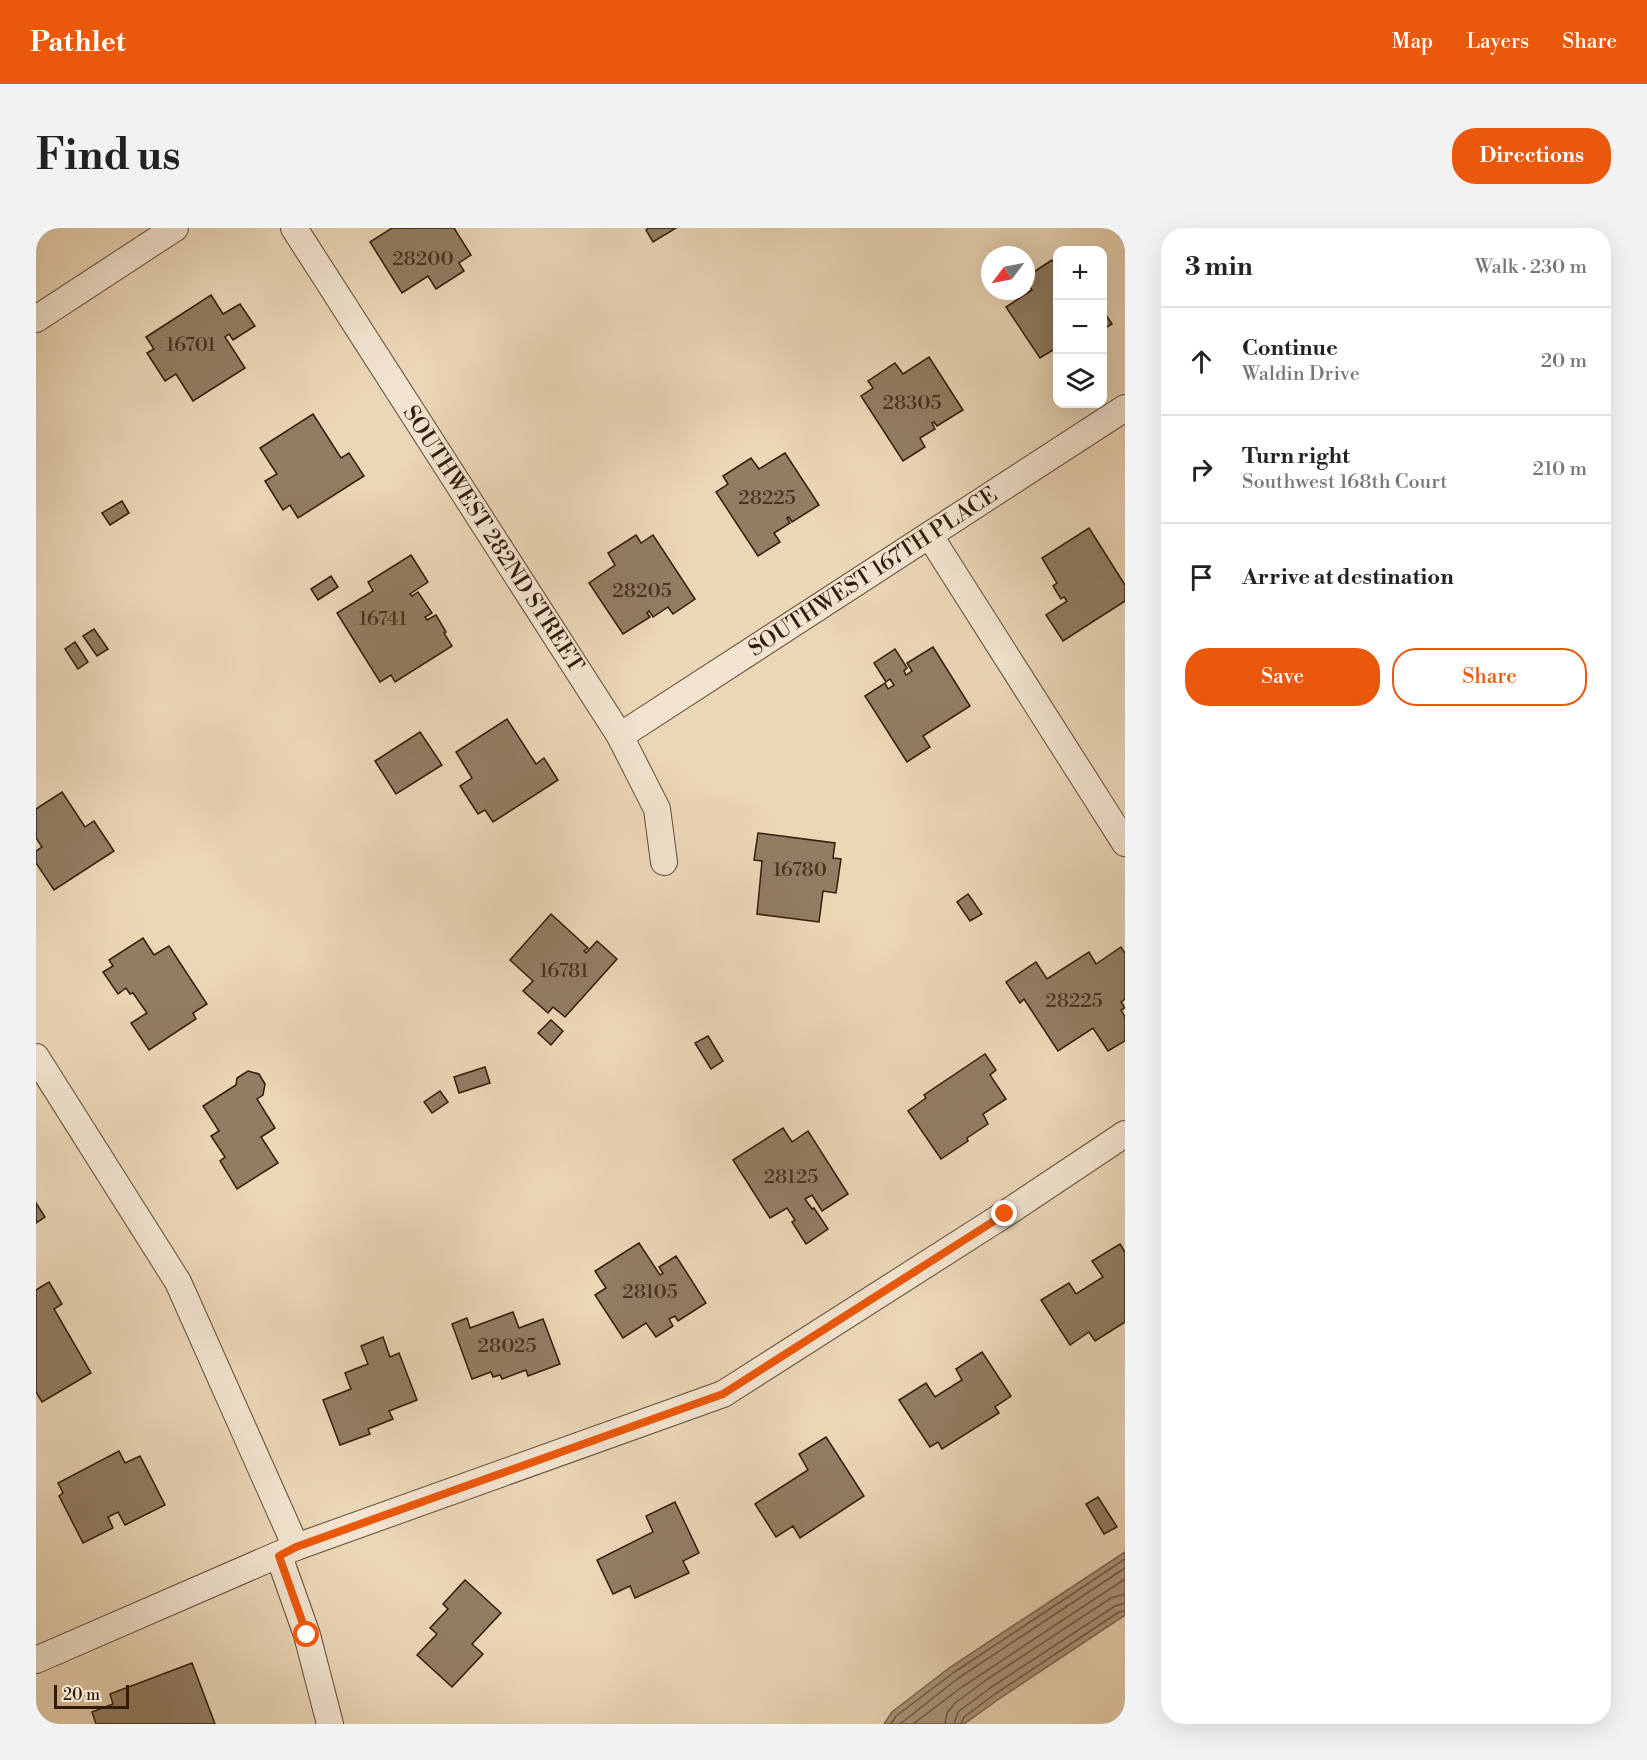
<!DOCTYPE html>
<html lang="en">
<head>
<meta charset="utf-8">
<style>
  body { margin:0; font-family:"Libre Bodoni",serif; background:#f2f2f2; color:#222 }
  .controls { position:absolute; right:18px; top:18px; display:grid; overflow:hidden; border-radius:12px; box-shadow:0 6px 24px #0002 }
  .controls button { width:54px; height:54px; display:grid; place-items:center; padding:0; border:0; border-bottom:2px solid #e0e0e0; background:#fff; color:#222; font:30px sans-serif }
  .compass { position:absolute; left:945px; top:18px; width:54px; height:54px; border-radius:50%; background:#fff; box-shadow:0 6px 24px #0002; rotate:238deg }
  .scale { position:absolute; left:18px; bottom:15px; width:75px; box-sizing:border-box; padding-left:6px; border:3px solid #311c0a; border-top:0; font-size:16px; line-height:21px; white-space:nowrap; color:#311c0a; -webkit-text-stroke:4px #f2e4d0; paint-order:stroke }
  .stop { position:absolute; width:18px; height:18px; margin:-14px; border:4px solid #ea580c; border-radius:50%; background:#fff }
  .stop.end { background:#ea580c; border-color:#fff; box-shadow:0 2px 6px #0008 }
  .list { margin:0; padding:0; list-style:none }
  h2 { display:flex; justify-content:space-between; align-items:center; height:78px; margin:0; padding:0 24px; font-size:26px }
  h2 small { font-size:20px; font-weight:400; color:#767676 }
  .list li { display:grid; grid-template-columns:39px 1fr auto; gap:18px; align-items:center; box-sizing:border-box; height:108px; padding:0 24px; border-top:2px solid #e0e0e0 }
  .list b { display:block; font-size:22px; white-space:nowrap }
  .list p { margin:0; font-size:20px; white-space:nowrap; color:#767676 }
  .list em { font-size:20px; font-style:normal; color:#767676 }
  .actions { display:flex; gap:12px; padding:18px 24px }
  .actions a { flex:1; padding:14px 0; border:2px solid #ea580c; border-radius:24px; text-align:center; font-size:21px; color:#ea580c }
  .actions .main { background:#ea580c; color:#fff }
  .icon { flex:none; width:33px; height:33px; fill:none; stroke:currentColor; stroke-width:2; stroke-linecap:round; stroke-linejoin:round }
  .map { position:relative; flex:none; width:1089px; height:1496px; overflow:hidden; border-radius:24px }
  header { display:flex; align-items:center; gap:36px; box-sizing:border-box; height:84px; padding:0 30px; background:#ea580c; color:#fff }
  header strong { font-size:28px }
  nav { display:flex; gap:33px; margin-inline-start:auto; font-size:21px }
  .intro { display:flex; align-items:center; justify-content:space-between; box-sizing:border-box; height:144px; padding:0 36px }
  h1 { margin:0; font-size:42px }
  .button { padding:15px 27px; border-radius:24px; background:#ea580c; color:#fff; font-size:21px; font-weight:700 }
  main { display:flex; gap:36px; padding:0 36px }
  aside { flex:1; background:#fff; border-radius:24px; box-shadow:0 6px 24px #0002 }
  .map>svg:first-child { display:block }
</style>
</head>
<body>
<header>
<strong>Pathlet</strong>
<nav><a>Map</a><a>Layers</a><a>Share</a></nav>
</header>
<div class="intro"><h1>Find us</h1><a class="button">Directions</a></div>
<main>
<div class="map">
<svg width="1089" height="1496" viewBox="0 0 1089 1496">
  <rect width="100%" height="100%" fill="#ebd6b6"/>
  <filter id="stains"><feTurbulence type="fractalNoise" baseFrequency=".00333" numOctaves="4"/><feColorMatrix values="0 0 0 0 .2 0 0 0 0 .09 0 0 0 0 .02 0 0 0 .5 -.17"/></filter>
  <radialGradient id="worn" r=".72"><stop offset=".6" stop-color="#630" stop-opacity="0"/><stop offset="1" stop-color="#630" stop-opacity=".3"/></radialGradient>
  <path fill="#ac977c" stroke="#7b664e" stroke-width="1.5" d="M 1089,1324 L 1089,1387 L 963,1471 L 928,1496 L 848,1496 L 856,1484 L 913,1440 Z"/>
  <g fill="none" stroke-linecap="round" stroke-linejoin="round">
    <g stroke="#6e5a43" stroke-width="1.5">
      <path d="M 855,1496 L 860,1488 L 917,1445 L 1089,1331"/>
      <path d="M 864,1496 L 921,1451 L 1089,1340"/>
      <path d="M 877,1496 L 926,1459 L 1089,1351"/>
      <path d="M 909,1496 L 911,1485 L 919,1475 L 950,1452 L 1075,1370 L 1089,1366"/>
      <path d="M 918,1496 L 922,1484 L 954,1460 L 1079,1378 L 1089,1375"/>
      <path d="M 925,1496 L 928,1489 L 959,1466 L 1083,1384 L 1089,1383"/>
    </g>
  </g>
  <g fill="#927d63" stroke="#311c0a" stroke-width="1.5">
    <path d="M 356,0 L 418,0 L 435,27 L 423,35 L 428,43 L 400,61 L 392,48 L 366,65 L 334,14 Z"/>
    <path d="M 612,0 L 640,0 L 617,14 L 610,2 Z"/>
    <path d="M 1016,32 L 1022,38 L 1022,119 L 1004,130 L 970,79 L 996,62 L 990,53 L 990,49 Z"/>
    <path d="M 175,67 L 187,86 L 204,76 L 219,98 L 197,112 L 193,106 L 189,109 L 209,140 L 157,173 L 140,146 L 129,153 L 111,125 L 118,121 L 110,109 Z"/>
    <path d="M 1066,81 L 1076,96 L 1066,102 Z"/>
    <path d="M 893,129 L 927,182 L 901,198 L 898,194 L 896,195 L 899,201 L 884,210 L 889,219 L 867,233 L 825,168 L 837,160 L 832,153 L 859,135 L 867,146 Z"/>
    <path d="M 277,186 L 305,230 L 313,225 L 328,248 L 262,290 L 254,277 L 247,282 L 229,253 L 241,246 L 224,220 Z"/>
    <path d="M 749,225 L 783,277 L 756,294 L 753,289 L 751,290 L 754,295 L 738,305 L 744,314 L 722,328 L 680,264 L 692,256 L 687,248 L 715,230 L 723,241 Z"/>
    <path d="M 86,273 L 93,285 L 74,297 L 66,285 Z"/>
    <path d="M 1053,300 L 1089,357 L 1089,373 L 1027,413 L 1010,387 L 1031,373 L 1028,369 L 1025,371 L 1017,358 L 1021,355 L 1006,330 Z"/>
    <path d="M 600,307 L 605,315 L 617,307 L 659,371 L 637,386 L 632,379 L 617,389 L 613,383 L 611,385 L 614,389 L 587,406 L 553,355 L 579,337 L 572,325 Z"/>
    <path d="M 375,327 L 392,354 L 374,366 L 376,368 L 382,364 L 396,385 L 389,389 L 391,392 L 400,387 L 410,404 L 408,405 L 416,418 L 359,454 L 355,447 L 344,454 L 301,385 L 337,363 L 332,354 Z"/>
    <path d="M 295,348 L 302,359 L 282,372 L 275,361 Z"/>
    <path d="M 58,401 L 72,421 L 61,428 L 47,408 Z"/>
    <path d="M 39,414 L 52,434 L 42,441 L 29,421 Z"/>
    <path d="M 897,419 L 934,478 L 887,508 L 894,519 L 871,534 L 829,468 L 849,455 L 852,461 L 858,457 L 854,451 L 850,454 L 838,435 L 859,421 L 871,440 L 868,443 L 870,447 L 876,443 L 871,435 Z"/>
    <path d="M 471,491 L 500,536 L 508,530 L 522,552 L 457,594 L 449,582 L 442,586 L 424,558 L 436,550 L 420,524 Z"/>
    <path d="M 384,504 L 406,537 L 360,566 L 339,533 Z"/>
    <path d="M 26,564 L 49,599 L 58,593 L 78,623 L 18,662 L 0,635 L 0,623 L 6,619 L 0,610 L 0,581 Z"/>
    <path d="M 722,605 L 799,615 L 797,630 L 805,631 L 800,665 L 787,663 L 783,694 L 721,686 L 726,633 L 718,632 Z"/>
    <path d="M 932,666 L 946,686 L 934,693 L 921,674 Z"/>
    <path d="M 515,686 L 552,720 L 548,723 L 550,725 L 561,713 L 581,731 L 529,789 L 517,779 L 512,785 L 487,763 L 497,753 L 474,732 Z"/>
    <path d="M 107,710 L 118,727 L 133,718 L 171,776 L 157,785 L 160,791 L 113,822 L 95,795 L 111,785 L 97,765 L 94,766 L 90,760 L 82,766 L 67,744 L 77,738 L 73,732 Z"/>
    <path d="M 1085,719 L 1089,725 L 1089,771 L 1085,774 L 1089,780 L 1085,782 L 1089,789 L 1089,813 L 1072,823 L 1057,800 L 1022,823 L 988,771 L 984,775 L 970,754 L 1000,734 L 1011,751 L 1053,724 L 1060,736 Z"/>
    <path d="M 515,792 L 527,803 L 515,817 L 502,805 Z"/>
    <path d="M 672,808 L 687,833 L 675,841 L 659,815 Z"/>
    <path d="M 949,826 L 960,842 L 954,847 L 970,871 L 947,886 L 952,896 L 931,910 L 932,913 L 905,931 L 872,883 L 890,870 L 888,867 Z"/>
    <path d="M 449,839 L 454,855 L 423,865 L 418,849 Z"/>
    <path d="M 212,843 L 223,846 L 229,856 L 227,867 L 221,871 L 239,900 L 225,909 L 242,935 L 201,961 L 184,933 L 189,929 L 175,908 L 183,903 L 167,878 L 200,857 L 201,850 Z"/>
    <path d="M 404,863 L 412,874 L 396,885 L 388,874 Z"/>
    <path d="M 747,900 L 756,914 L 772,903 L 812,966 L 786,983 L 776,967 L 769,971 L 776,981 L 778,980 L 792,1001 L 770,1016 L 756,994 L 759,992 L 751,980 L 734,990 L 697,932 Z"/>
    <path d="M 0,975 L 9,989 L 0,995 Z"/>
    <path d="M 603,1015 L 624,1047 L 627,1045 L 623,1039 L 640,1028 L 670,1075 L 642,1093 L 639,1088 L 633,1091 L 637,1098 L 620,1109 L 610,1095 L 587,1110 L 559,1067 L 570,1060 L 559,1043 Z"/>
    <path d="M 1084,1016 L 1089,1024 L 1089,1094 L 1059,1113 L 1053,1104 L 1034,1117 L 1005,1072 L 1033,1055 L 1040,1066 L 1067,1049 L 1056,1033 Z"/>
    <path d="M 13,1054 L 26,1076 L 18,1081 L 55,1145 L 6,1174 L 0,1164 L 0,1062 Z"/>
    <path d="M 477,1084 L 483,1100 L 507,1091 L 524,1136 L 492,1148 L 490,1142 L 466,1151 L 464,1147 L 457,1149 L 455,1144 L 436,1151 L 416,1096 L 431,1090 L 434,1100 Z"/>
    <path d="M 347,1109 L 354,1129 L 363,1125 L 381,1172 L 353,1183 L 357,1191 L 332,1201 L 334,1206 L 304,1217 L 287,1172 L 315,1161 L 309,1145 L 332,1136 L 325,1118 Z"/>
    <path d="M 946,1124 L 975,1168 L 959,1179 L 963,1185 L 906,1221 L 902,1214 L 894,1219 L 863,1172 L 890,1155 L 899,1169 L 926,1152 L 920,1141 Z"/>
    <path d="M 790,1209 L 828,1268 L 764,1310 L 757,1298 L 740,1309 L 719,1276 L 772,1242 L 763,1226 Z"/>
    <path d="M 83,1223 L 89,1235 L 104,1228 L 129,1277 L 89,1297 L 82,1284 L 72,1289 L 77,1300 L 47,1315 L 23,1268 L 27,1265 L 22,1255 Z"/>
    <path d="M 1062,1269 L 1081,1299 L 1068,1306 L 1050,1276 Z"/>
    <path d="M 639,1274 L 663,1325 L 647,1333 L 653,1345 L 599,1370 L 594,1358 L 577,1366 L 561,1332 L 617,1304 L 610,1288 Z"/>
    <path d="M 429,1352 L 465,1385 L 436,1416 L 447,1426 L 416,1459 L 381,1427 L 401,1406 L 394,1400 L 412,1381 L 407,1376 Z"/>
    <path d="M 156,1435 L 179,1496 L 60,1496 L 56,1484 L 77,1476 L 74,1466 Z"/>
  </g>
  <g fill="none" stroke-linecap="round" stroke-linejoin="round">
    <defs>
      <g id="minor">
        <path d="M 258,0 L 584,508 L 621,581 L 628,634"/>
        <path d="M 0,91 L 139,0"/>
        <path d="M 894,308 L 1089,615"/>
        <path d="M 584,508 L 1089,180"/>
        <path d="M 0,829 L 142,1054 L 260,1319"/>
        <path d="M 243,1328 L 271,1407 L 294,1496"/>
        <path d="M 0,1432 L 260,1319 L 687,1166 L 969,986 L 1089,906"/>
      </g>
    </defs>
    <use href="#minor" stroke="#604a35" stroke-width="28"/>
    <use href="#minor" stroke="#f2e4d0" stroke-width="26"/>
  </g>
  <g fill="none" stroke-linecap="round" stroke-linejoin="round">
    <path stroke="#ea580c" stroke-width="8" d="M 271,1407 L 243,1328 L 260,1319 L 687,1166 L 969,986"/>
  </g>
  <g text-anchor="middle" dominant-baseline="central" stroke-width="4.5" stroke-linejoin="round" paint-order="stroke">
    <g font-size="20" fill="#493420">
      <text x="387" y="31">28200</text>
      <text x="155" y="117">16701</text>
      <text x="876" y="175">28305</text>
      <text x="731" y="270">28225</text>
      <text x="606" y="363">28205</text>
      <text x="347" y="391">16741</text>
      <text x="764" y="642">16780</text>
      <text x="528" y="743">16781</text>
      <text x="1038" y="773">28225</text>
      <text x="755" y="949">28125</text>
      <text x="614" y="1064">28105</text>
      <text x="471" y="1118">28025</text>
    </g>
    <g font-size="22" fill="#311c0a" stroke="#f2e4d0">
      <text transform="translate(457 311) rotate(57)">SOUTHWEST 282ND STREET</text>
      <text transform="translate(837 344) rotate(-33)">SOUTHWEST 167TH PLACE</text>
    </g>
  </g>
  <rect width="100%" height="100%" filter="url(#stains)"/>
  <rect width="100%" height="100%" fill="url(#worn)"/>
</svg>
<div class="controls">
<button>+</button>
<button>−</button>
<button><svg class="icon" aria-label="layers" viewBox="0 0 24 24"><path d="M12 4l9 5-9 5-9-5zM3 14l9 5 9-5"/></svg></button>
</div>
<svg class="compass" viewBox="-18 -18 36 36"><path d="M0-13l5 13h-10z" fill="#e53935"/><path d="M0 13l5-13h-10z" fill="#767676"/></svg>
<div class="scale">20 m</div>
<div class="stop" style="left:271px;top:1407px"></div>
<div class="stop end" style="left:969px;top:986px"></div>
</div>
<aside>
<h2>3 min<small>Walk · 230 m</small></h2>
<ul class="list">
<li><svg class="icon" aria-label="ahead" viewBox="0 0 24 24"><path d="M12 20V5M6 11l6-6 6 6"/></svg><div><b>Continue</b><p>Waldin Drive</p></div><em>20 m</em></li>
<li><svg class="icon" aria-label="right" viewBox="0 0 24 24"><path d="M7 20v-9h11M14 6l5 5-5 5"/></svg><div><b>Turn right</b><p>Southwest 168th Court</p></div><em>210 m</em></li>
<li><svg class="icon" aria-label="arrive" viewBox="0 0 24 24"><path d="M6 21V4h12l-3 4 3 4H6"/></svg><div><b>Arrive at destination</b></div></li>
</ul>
<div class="actions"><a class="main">Save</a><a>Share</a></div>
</aside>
</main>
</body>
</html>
